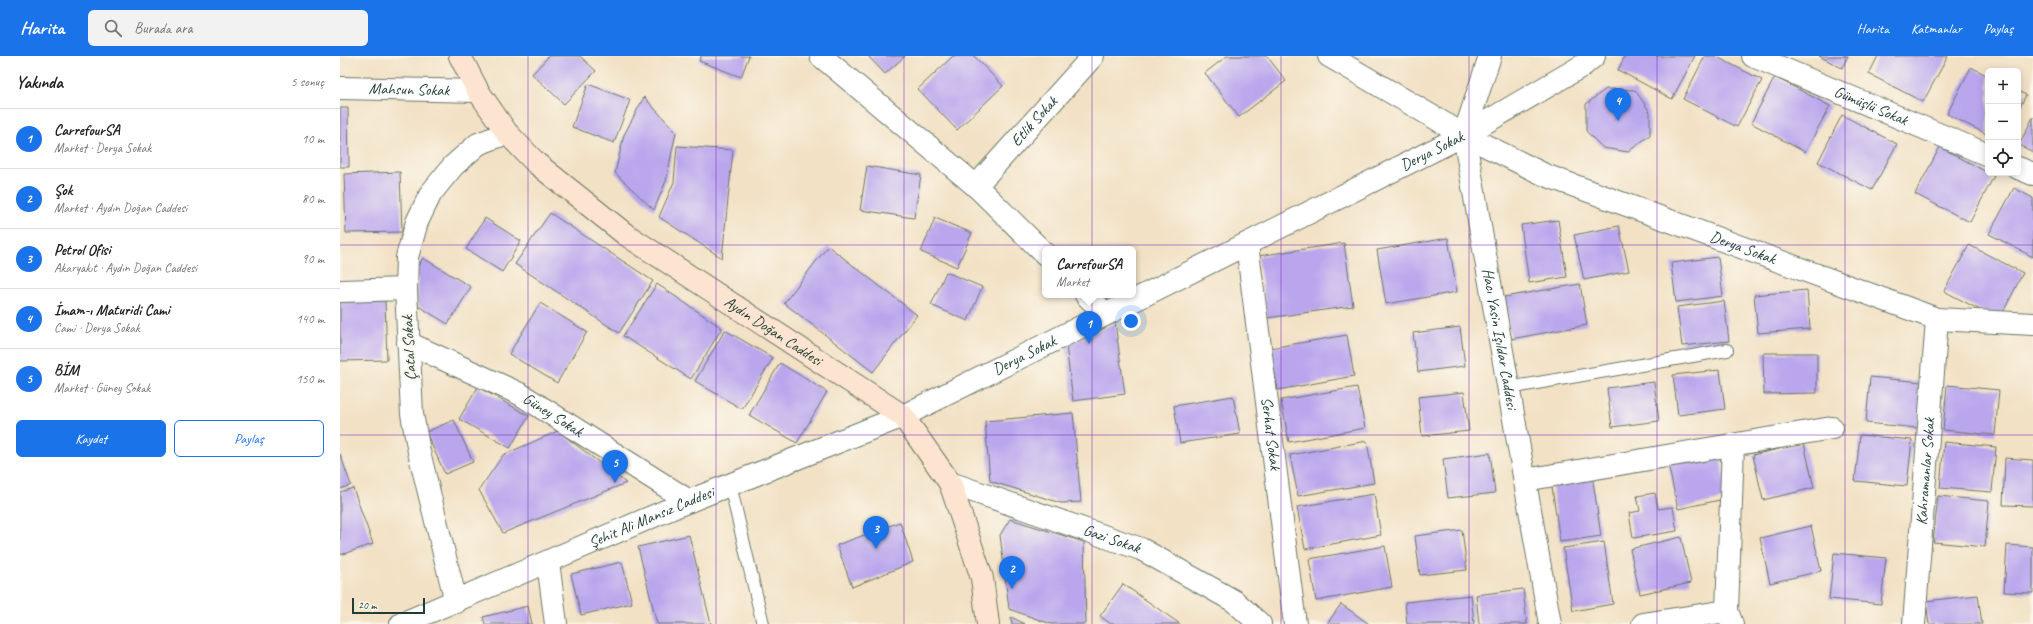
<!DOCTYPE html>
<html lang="tr">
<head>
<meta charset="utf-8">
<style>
  body { margin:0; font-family:Caveat,sans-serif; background:#f2f2f2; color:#222 }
  .controls { position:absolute; right:12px; top:12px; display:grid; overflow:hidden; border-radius:6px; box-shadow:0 2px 10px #0003 }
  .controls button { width:36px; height:36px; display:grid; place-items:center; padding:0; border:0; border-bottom:1px solid #e0e0e0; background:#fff; color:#222; font:20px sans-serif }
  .scale { position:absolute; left:12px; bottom:10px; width:73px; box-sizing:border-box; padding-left:4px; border:2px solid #1f3d34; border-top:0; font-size:11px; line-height:14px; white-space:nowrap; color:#1f3d34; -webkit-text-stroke:3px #fbf7ec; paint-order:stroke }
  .you { position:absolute; left:791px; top:265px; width:14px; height:14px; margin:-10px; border:3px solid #fff; border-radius:50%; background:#1a73e8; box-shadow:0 0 0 6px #1a73e833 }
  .badge { display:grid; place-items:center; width:26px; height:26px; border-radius:50%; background:#1a73e8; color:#fff; font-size:13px; font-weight:700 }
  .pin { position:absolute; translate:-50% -33px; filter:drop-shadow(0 1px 2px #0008) }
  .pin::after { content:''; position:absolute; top:21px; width:14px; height:12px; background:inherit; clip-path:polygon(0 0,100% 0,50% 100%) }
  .popup { position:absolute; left:702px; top:190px; width:94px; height:52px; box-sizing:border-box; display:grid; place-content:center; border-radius:6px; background:#fff; filter:drop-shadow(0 1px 3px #0005); font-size:13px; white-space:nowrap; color:#767676 }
  .popup b { font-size:15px; color:#222 }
  .popup::after { content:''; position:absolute; left:50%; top:100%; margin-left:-8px; border:8px solid transparent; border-top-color:#fff }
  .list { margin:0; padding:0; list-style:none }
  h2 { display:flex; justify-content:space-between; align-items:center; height:52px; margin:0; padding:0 16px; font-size:17px }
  h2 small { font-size:13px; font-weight:400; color:#767676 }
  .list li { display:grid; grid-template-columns:26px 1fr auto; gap:12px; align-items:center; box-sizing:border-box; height:60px; padding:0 16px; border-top:1px solid #e0e0e0 }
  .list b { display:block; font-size:15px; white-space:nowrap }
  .list p { margin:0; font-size:13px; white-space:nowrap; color:#767676 }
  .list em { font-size:13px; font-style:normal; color:#767676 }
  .actions { display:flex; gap:8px; padding:12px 16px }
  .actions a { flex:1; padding:9px 0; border:1px solid #1a73e8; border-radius:6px; text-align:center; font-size:14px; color:#1a73e8 }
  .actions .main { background:#1a73e8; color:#fff }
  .icon { flex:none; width:22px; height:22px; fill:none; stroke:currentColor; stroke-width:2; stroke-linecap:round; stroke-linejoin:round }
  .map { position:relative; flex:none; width:1693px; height:568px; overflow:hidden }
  header { display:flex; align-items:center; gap:24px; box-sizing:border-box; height:56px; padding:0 20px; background:#1a73e8; color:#fff }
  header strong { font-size:19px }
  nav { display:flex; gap:22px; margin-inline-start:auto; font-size:14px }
  .search { width:280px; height:36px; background:#f2f2f2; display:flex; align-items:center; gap:10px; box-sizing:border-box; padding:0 14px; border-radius:6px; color:#767676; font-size:15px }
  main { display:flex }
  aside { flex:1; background:#fff }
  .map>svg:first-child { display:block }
</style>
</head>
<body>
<header>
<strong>Harita</strong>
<div class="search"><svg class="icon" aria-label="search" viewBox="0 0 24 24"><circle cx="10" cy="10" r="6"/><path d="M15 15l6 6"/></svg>Burada ara</div>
<nav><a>Harita</a><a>Katmanlar</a><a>Paylaş</a></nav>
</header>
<main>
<aside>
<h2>Yakında<small>5 sonuç</small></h2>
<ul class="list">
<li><span class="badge">1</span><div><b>CarrefourSA</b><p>Market · Derya Sokak</p></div><em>10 m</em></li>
<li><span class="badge">2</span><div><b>Şok</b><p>Market · Aydın Doğan Caddesi</p></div><em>80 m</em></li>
<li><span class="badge">3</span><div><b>Petrol Ofisi</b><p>Akaryakıt · Aydın Doğan Caddesi</p></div><em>90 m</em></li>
<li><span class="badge">4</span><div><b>İmam-ı Maturidi Cami</b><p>Cami · Derya Sokak</p></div><em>140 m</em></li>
<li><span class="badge">5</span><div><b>BİM</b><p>Market · Güney Sokak</p></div><em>150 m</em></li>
</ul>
<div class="actions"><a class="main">Kaydet</a><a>Paylaş</a></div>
</aside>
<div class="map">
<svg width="1693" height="568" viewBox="0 0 1693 568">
  <rect width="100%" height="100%" fill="#fbf7ec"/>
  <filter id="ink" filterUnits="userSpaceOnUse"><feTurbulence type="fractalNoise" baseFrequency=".025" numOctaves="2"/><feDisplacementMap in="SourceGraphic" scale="8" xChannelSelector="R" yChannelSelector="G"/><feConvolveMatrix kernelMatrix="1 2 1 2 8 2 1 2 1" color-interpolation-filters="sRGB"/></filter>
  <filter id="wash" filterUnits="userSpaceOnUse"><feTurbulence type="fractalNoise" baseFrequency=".012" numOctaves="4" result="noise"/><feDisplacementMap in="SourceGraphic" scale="16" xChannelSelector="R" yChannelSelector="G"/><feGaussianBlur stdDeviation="0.9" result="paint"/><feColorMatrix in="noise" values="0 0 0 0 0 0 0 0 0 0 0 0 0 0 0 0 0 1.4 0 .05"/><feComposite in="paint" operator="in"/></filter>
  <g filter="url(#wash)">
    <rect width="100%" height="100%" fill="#f2e1c4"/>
    <g id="blocks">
      <g fill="#b9a6ed">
        <path d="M 209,0 L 240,0 L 256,15 L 224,48 L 192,18 Z"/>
        <path d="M 361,0 L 409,0 L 401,21 L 359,5 Z"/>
        <path d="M 528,0 L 565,0 L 545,18 Z"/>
        <path d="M 613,0 L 634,0 L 663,30 L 617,74 L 578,33 Z"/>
        <path d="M 887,0 L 927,0 L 946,25 L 899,61 L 865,17 Z"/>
        <path d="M 1285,0 L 1355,0 L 1332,43 L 1278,14 Z"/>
        <path d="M 1365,0 L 1375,0 L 1422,24 L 1397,71 L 1343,43 Z"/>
        <path d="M 1479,0 L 1508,0 L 1502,12 Z"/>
        <path d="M 1538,0 L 1608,0 L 1583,46 L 1529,18 Z"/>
        <path d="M 1631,11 L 1648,20 L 1648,79 L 1607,58 Z"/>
        <path d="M 1435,21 L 1490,50 L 1465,96 L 1411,67 Z"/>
        <path d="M 248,28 L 290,44 L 274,87 L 232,71 Z"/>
        <path d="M 1266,33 L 1295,34 L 1310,56 L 1310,79 L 1288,96 L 1263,92 L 1246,75 L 1246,48 Z"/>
        <path d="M 1678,35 L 1686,39 L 1678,55 Z"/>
        <path d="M 304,41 L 336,76 L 326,125 L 314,154 L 275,117 L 284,79 Z"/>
        <path d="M 0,52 L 8,52 L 9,111 L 0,111 Z"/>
        <path d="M 1502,59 L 1557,88 L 1532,134 L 1478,106 Z"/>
        <path d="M 1693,61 L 1693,96 L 1679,89 Z"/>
        <path d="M 337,90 L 393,94 L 382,202 L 319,161 L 334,126 Z"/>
        <path d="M 1600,91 L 1654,120 L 1630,166 L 1575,138 Z"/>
        <path d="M 527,110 L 581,119 L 574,162 L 520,154 Z"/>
        <path d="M 60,116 L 62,176 L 6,177 L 4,118 Z"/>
        <path d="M 1674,132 L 1693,142 L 1693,201 L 1649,178 Z"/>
        <path d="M 210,157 L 313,225 L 279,277 L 175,208 Z"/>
        <path d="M 145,162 L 181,185 L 162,216 L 126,193 Z"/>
        <path d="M 595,162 L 632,177 L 617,211 L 581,196 Z"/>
        <path d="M 1218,164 L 1227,221 L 1189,227 L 1181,169 Z"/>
        <path d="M 1279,170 L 1289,215 L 1244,224 L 1234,179 Z"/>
        <path d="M 1108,182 L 1117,236 L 1046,248 L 1037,194 Z"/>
        <path d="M 1004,187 L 1013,250 L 927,262 L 918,200 Z"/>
        <path d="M 1629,189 L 1683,217 L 1659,264 L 1604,235 Z"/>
        <path d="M 488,190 L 577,259 L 533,316 L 444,247 Z"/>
        <path d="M 1378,201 L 1383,240 L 1336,246 L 1331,207 Z"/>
        <path d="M 83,202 L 131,231 L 108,268 L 78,250 L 77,212 Z"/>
        <path d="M 606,216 L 642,231 L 628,265 L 591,249 Z"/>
        <path d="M 317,228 L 382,272 L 351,323 L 283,280 Z"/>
        <path d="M 1240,228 L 1247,269 L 1171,283 L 1164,241 Z"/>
        <path d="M 1467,234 L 1470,273 L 1418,277 L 1414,239 Z"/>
        <path d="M 45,245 L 47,304 L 0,305 L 0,246 Z"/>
        <path d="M 1384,245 L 1389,285 L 1342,290 L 1337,251 Z"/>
        <path d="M 200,247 L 247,276 L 217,327 L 169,298 Z"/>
        <path d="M 775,267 L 785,338 L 733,345 L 726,289 Z"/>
        <path d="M 1120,271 L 1125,310 L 1078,316 L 1073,277 Z"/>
        <path d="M 385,274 L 433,302 L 402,353 L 355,325 Z"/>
        <path d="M 1007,279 L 1014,320 L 938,334 L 930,292 Z"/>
        <path d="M 1423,297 L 1477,297 L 1477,337 L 1424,338 Z"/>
        <path d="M 440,307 L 487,336 L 457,387 L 409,359 Z"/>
        <path d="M 1380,314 L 1385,353 L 1338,359 L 1333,319 Z"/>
        <path d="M 1530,321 L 1582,326 L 1578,372 L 1526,367 Z"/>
        <path d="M 1314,326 L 1319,365 L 1272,371 L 1267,332 Z"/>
        <path d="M 1607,329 L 1659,334 L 1655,379 L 1603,374 Z"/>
        <path d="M 138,331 L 189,360 L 170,392 L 119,363 Z"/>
        <path d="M 1017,331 L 1025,372 L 949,386 L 941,344 Z"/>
        <path d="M 1124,336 L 1129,375 L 1082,380 L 1078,341 Z"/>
        <path d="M 893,340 L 900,378 L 840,387 L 834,350 Z"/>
        <path d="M 733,357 L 741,446 L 721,447 L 650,425 L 645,365 Z"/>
        <path d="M 114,364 L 133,406 L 105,418 L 86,376 Z"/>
        <path d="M 218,375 L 286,427 L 163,477 L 139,434 L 163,399 Z"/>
        <path d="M 1520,379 L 1572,384 L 1567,430 L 1515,425 Z"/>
        <path d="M 1027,385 L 1034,427 L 958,440 L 950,399 Z"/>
        <path d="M 1604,386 L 1656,391 L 1652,436 L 1600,432 Z"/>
        <path d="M 1464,387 L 1474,432 L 1423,444 L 1413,399 Z"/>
        <path d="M 1150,397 L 1155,437 L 1108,442 L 1103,403 Z"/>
        <path d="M 1379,397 L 1389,442 L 1338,453 L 1328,408 Z"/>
        <path d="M 0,398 L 11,429 L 0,433 Z"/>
        <path d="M 1665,402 L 1693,404 L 1693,450 L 1663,449 Z"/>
        <path d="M 1252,418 L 1261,480 L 1220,486 L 1211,424 Z"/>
        <path d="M 13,432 L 33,488 L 0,499 L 0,436 Z"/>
        <path d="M 1315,437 L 1318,453 L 1333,451 L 1337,475 L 1293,482 L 1289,457 L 1300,455 L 1297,440 Z"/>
        <path d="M 1034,438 L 1041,479 L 965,493 L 957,451 Z"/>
        <path d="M 1598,440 L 1649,445 L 1645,491 L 1593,486 Z"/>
        <path d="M 670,463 L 744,486 L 746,568 L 711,568 L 669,553 L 660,479 Z"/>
        <path d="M 560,466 L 573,506 L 512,531 L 497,489 Z"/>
        <path d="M 1471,470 L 1481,515 L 1430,527 L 1420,482 Z"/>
        <path d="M 1122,474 L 1127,514 L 1080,519 L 1075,480 Z"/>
        <path d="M 349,479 L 371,568 L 317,568 L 298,491 Z"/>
        <path d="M 1341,481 L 1351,527 L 1300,538 L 1290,493 Z"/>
        <path d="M 1264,486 L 1273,548 L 1233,555 L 1223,492 Z"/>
        <path d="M 1667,489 L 1693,491 L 1693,537 L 1664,536 Z"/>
        <path d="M 1045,490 L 1052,531 L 976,545 L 969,503 Z"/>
        <path d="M 1494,497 L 1546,502 L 1541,548 L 1489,543 Z"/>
        <path d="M 282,506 L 292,547 L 241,559 L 231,518 Z"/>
        <path d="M 783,528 L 840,568 L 771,568 L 760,560 Z"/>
        <path d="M 1183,533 L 1187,568 L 1139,568 L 1136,539 Z"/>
        <path d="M 1131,539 L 1134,568 L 1067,568 L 1065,546 Z"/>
        <path d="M 1638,539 L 1642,568 L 1589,568 L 1586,545 Z"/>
        <path d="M 1001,548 L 1029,568 L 987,568 Z"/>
        <path d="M 188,550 L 192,568 L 145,568 L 143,561 Z"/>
        <path d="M 671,561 L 685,568 L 672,568 Z"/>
      </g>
    </g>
  </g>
  <g filter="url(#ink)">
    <use href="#blocks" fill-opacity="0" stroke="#697666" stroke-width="1"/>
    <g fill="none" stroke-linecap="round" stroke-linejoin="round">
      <defs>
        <g id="service">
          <path d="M 1169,332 L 1387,294"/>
          <path d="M 390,429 L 423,568"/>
        </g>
        <g id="minor">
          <path d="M 481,0 L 636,130 L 705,198"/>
          <path d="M 989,0 L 1124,79"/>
          <path id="s1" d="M 1150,0 L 1124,79 L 1210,568"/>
          <path id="s2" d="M 1413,0 L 1648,99"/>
          <path id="s3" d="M 0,32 L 138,35"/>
          <path d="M 1124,79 L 1242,10 L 1254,0"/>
          <path d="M 1678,112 L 1693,118"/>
          <path id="s4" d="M 636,130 L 753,0"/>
          <path id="s5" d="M 907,188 L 955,568"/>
          <path d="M 0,235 L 66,233"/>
          <path d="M 746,239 L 766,258"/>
          <path id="s6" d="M 68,287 L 180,338 L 349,445"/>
          <path d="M 1185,424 L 1492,372"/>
          <path id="s7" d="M 610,427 L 801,493 L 894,545 L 920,568"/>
          <path d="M 208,506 L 216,568"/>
          <path d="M 116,546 L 79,396 L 72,358 L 66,233 L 67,201 L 77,166 L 91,137 L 113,110 L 138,88 L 167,77"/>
          <path id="s8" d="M 61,568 L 349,445 L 563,360 L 1124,79 L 1205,119 L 1597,263 L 1693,268"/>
          <path d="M 1303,568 L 1387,555"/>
          <path d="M 1392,568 L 1387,555 L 1393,389"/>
          <path id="s9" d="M 1574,568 L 1597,263"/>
        </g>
        <g id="secondary">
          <path id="s10" d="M 120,0 L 138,35 L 167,77 L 196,107 L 285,178 L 563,360 L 610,427 L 642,522 L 648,568"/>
        </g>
      </defs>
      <use href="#service" stroke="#697666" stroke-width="14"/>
      <use href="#minor" stroke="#697666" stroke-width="24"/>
      <use href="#secondary" stroke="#697666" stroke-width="24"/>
      <use href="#service" stroke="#fff" stroke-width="12"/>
      <use href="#minor" stroke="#fff" stroke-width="22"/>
      <use href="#secondary" stroke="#fde4d0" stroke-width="22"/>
    </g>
  </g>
  <path fill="none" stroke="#7b2cbf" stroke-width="1" stroke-opacity="0.55" d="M 188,0 L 188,568M 376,0 L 376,568M 564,0 L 564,568M 752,0 L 752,568M 941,0 L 941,568M 1129,0 L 1129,568M 1317,0 L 1317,568M 1505,0 L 1505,568M 0,189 L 1693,189M 0,379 L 1693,379"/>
  <g text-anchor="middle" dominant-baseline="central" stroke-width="4" stroke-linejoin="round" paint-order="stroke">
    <g font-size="16" fill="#1f3d34" stroke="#fbf7ec">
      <text stroke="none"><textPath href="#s3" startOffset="69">Mahsun Sokak</textPath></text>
      <text stroke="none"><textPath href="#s2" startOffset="128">Gümüşlü Sokak</textPath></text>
      <text stroke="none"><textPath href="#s4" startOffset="87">Etlik Sokak</textPath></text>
      <text stroke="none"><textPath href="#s8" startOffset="1135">Derya Sokak</textPath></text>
      <text stroke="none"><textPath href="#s8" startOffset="1472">Derya Sokak</textPath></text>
      <text stroke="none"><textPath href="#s10" startOffset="423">Aydın Doğan Caddesi</textPath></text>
      <text stroke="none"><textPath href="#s1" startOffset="290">Hacı Yasin Işıldar Caddesi</textPath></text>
      <text transform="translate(69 292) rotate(-93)">Çatal Sokak</text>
      <text stroke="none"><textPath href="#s8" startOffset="679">Derya Sokak</textPath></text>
      <text stroke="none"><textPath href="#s6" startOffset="162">Güney Sokak</textPath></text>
      <text stroke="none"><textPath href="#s5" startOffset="191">Serhat Sokak</textPath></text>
      <text stroke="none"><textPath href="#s9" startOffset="153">Kahramanlar Sokak</textPath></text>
      <text stroke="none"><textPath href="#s8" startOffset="272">Şehit Ali Mansız Caddesi</textPath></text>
      <text stroke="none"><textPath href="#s7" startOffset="171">Gazi Sokak</textPath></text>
    </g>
  </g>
</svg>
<div class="controls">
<button>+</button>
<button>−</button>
<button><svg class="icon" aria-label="locate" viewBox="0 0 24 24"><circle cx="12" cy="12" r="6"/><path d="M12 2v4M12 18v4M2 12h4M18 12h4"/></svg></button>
</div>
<div class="scale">20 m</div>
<div class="you"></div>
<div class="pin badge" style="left:749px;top:288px">1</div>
<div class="popup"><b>CarrefourSA</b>Market</div>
<div class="pin badge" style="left:672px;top:533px">2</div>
<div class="pin badge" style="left:536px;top:493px">3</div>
<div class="pin badge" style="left:1278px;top:65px">4</div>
<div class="pin badge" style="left:275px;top:427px">5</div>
</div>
</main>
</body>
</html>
